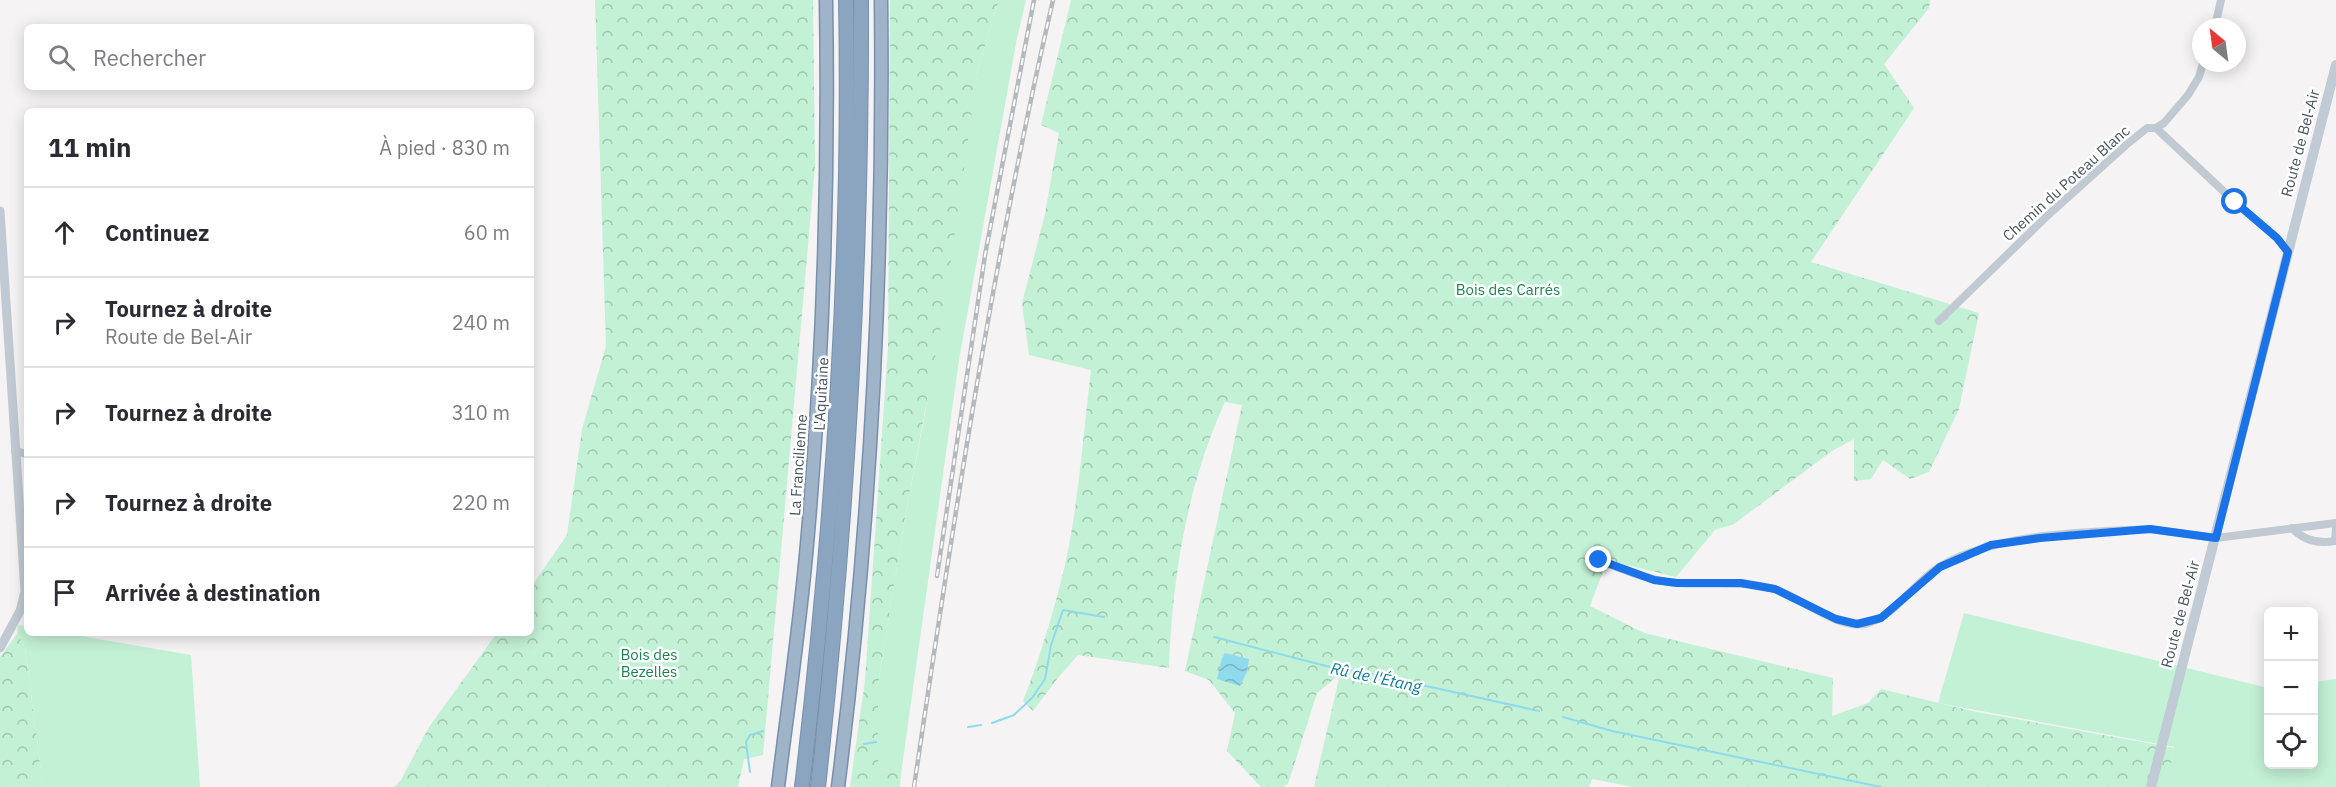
<!DOCTYPE html>
<html lang="fr">
<head>
<meta charset="utf-8">
<style>
  body { margin:0; font-family:"IBM Plex Sans",sans-serif; background:#f2f2f3; color:#2b2b33 }
  .controls { position:absolute; right:18px; bottom:18px; display:grid; overflow:hidden; border-radius:9px; box-shadow:0 3px 15px #0003 }
  .controls button { width:54px; height:54px; display:grid; place-items:center; padding:0; border:0; border-bottom:2px solid #e1e1e2; background:#fff; color:#2b2b33; font:30px sans-serif }
  .compass { position:absolute; left:2192px; top:18px; width:54px; height:54px; border-radius:50%; background:#fff; box-shadow:0 3px 15px #0003; rotate:331deg }
  .stop { position:absolute; width:18px; height:18px; margin:-14px; border:4px solid #1a73e8; border-radius:50%; background:#fff }
  .stop.end { background:#1a73e8; border-color:#fff; box-shadow:0 2px 6px #0008 }
  .list { margin:0; padding:0; list-style:none }
  h2 { display:flex; justify-content:space-between; align-items:center; height:78px; margin:0; padding:0 24px; font-size:26px }
  h2 small { font-size:20px; font-weight:400; color:#7c7c81 }
  .list li { display:grid; grid-template-columns:39px 1fr auto; gap:18px; align-items:center; box-sizing:border-box; height:90px; padding:0 24px; border-top:2px solid #e1e1e2 }
  .list b { display:block; font-size:22px; white-space:nowrap }
  .list p { margin:0; font-size:20px; white-space:nowrap; color:#7c7c81 }
  .list em { font-size:20px; font-style:normal; color:#7c7c81 }
  .icon { flex:none; width:33px; height:33px; fill:none; stroke:currentColor; stroke-width:2; stroke-linecap:round; stroke-linejoin:round }
  .map { position:relative; flex:none; width:2336px; height:787px; overflow:hidden }
  .search { position:absolute; background:#fff; box-shadow:0 3px 15px #0003; left:24px; top:24px; width:510px; height:66px; display:flex; align-items:center; gap:15px; box-sizing:border-box; padding:0 21px; border-radius:9px; color:#7c7c81; font-size:22px }
  .panel { position:absolute; background:#fff; box-shadow:0 3px 15px #0003; left:24px; top:108px; width:510px; height:528px; border-radius:9px }
  .map>svg:first-child { display:block }
</style>
</head>
<body>
<div class="map">
<svg width="2336" height="787" viewBox="0 0 2336 787">
  <defs>
    <pattern id="forest-crowns" width="20" height="18" patternUnits="userSpaceOnUse" patternTransform="scale(1.5)"><rect width="20" height="18" fill="#c3f1d5"/><path d="M2 6a3 3 0 1 1 6 0M12 15a3 3 0 1 1 6 0" fill="none" stroke="#a0c6b0"/></pattern>
    <pattern id="water-waves" width="16" height="10" patternUnits="userSpaceOnUse" patternTransform="scale(1.5)"><rect width="16" height="10" fill="#90daee"/><path d="M0 5q4-4 8 0t8 0" fill="none" stroke="#78b4c4"/></pattern>
  </defs>
  <rect width="100%" height="100%" fill="#f5f3f3"/>
  <g fill="#c3f1d5">
    <path d="M 999,0 L 1026,0 L 1017,38 L 959,360 L 901,774 L 878,768 L 878,685 L 904,523 L 925,414 L 978,69 Z"/>
    <path d="M 1964,613 L 2268,688 L 2268,764 L 2314,764 L 2314,682 L 2336,679 L 2336,787 L 2165,787 L 2175,747 L 1938,703 Z"/>
    <path d="M 18,625 L 27,627 L 27,633 L 63,633 L 191,655 L 200,787 L 43,787 L 25,647 L 17,634 Z"/>
  </g>
  <g fill="url(#forest-crowns)">
    <path d="M 595,0 L 813,0 L 815,166 L 763,755 L 744,759 L 738,787 L 394,787 L 401,780 L 429,727 L 497,633 L 531,633 L 531,587 L 567,535 L 582,429 L 606,346 Z"/>
    <path d="M 890,0 L 999,0 L 978,69 L 944,310 L 904,523 L 878,685 L 878,768 L 901,774 L 900,787 L 850,787 L 865,680 L 888,347 Z"/>
    <path d="M 1071,0 L 1930,0 L 1929,8 L 1884,64 L 1914,108 L 1811,262 L 1979,313 L 1959,409 L 1929,472 L 1910,479 L 1883,460 L 1871,479 L 1854,481 L 1854,439 L 1832,451 L 1734,524 L 1715,530 L 1676,577 L 1607,560 L 1590,606 L 1644,633 L 1833,678 L 1832,716 L 1868,703 L 1881,689 L 1972,711 L 2175,748 L 2165,787 L 1633,787 L 1592,779 L 1589,787 L 1314,787 L 1340,674 L 1317,693 L 1288,784 L 1283,787 L 1261,787 L 1227,751 L 1235,713 L 1209,680 L 1185,671 L 1242,405 L 1225,402 C 1187,485 1172,578 1169,668 L 1078,655 L 1057,679 L 1033,711 L 1023,701 C 1040,657 1054,611 1065,565 C 1079,501 1083,435 1091,370 L 1029,355 L 1022,303 L 1045,214 L 1059,133 L 1041,125 Z"/>
    <path d="M 17,634 L 25,647 L 43,787 L 0,787 L 0,657 Z"/>
  </g>
  <path fill="url(#water-waves)" d="M 1225,653 L 1249,659 L 1247,672 L 1240,686 L 1217,679 L 1222,658 Z"/>
  <g fill="none" stroke-linecap="round" stroke-linejoin="round">
    <g stroke="#90daee" stroke-width="2">
      <path d="M 1214,637 L 1330,667 L 1363,672 L 1539,711"/>
      <path d="M 1563,717 L 1612,731 L 1881,787"/>
      <path d="M 992,723 L 1014,715 L 1032,698 L 1045,679 L 1051,645 L 1063,610 L 1104,617"/>
      <path d="M 968,727 L 981,725"/>
      <path d="M 864,744 L 876,742"/>
      <path d="M 750,772 L 746,742 L 750,735 L 763,731"/>
    </g>
    <defs>
      <g id="trunk">
        <path d="M 778,787 C 788,706 800,625 807,544 C 823,363 829,181 826,0"/>
        <path d="M 838,787 C 871,526 884,263 881,0"/>
      </g>
      <g id="motorway">
        <path d="M 802,787 C 833,526 851,263 846,0"/>
        <path d="M 818,787 C 847,525 862,263 861,0"/>
      </g>
    </defs>
    <use href="#trunk" stroke="#7690ad" stroke-width="15"/>
    <use href="#motorway" stroke="#7690ad" stroke-width="16"/>
    <g stroke="#c1cad2" stroke-width="8">
      <path d="M 2215,27 L 2221,0"/>
      <path d="M 2156,128 L 2235,202 L 2277,238 L 2288,252"/>
      <path d="M 1939,321 L 2047,216 L 2126,145 L 2147,128 L 2156,128 L 2164,123 L 2188,95 L 2199,77 L 2203,63"/>
      <path d="M 15,451 L 27,454"/>
      <path d="M 2292,528 C 2304,541 2318,544 2335,541 L 2336,527"/>
      <path d="M 1599,560 C 1624,570 1650,581 1677,583 C 1711,585 1745,580 1777,590 C 1804,599 1837,629 1865,624 C 1896,617 1914,581 1941,566 C 1997,533 2085,532 2150,529 L 2216,538 L 2336,523"/>
    </g>
    <path stroke="#c1cad2" stroke-width="9" d="M 0,211 L 25,591 L 20,611 L 0,648"/>
    <path stroke="#c1cbd6" stroke-width="10" d="M 2151,787 L 2336,65"/>
    <use href="#trunk" stroke="#9fb4c9" stroke-width="12"/>
    <use href="#motorway" stroke="#8ba5c1" stroke-width="14"/>
    <defs>
      <g id="rail">
        <path d="M 937,576 L 985,255 L 1034,0"/>
        <path d="M 914,787 C 953,523 993,260 1053,0"/>
      </g>
    </defs>
    <use href="#rail" stroke="#b5b8bd" stroke-width="4.5"/>
    <use href="#rail" stroke="#fff" stroke-width="2" stroke-dasharray="7" stroke-linecap="butt"/>
  </g>
  <g fill="none" stroke-linecap="round" stroke-linejoin="round">
    <path stroke="#1a73e8" stroke-width="8" d="M 1599,560 L 1654,580 L 1677,583 L 1741,583 L 1775,589 L 1836,619 L 1857,624 L 1881,618 L 1940,567 L 1991,545 L 2040,538 L 2150,529 L 2216,538 L 2288,252 L 2277,238 L 2235,202"/>
  </g>
  <g text-anchor="middle" dominant-baseline="central" stroke-width="5" stroke-linejoin="round" paint-order="stroke">
    <g font-size="15" fill="#4a5661" stroke="#fff">
      <text transform="translate(2300 143) rotate(-75)">Route de Bel-Air</text>
      <text transform="translate(2066 183) rotate(-42)">Chemin du Poteau Blanc</text>
      <text transform="translate(821 394) rotate(-87)">L'Aquitaine</text>
      <text transform="translate(798 465) rotate(-86)">La Francilienne</text>
      <text transform="translate(2180 614) rotate(-75)">Route de Bel-Air</text>
    </g>
    <g font-size="15" fill="#17864f" stroke="#fff">
      <text x="1508" y="289">Bois des Carrés</text>
      <text x="649" y="654">Bois des<tspan x="649" dy="17">Bezelles</tspan></text>
    </g>
    <g font-size="16" font-style="italic" fill="#0c7c9b" stroke="#fff">
      <text transform="translate(1376 677) rotate(12)">Rû de l'Étang</text>
    </g>
  </g>
</svg>
<div class="controls">
<button>+</button>
<button>−</button>
<button><svg class="icon" aria-label="locate" viewBox="0 0 24 24"><circle cx="12" cy="12" r="6"/><path d="M12 2v4M12 18v4M2 12h4M18 12h4"/></svg></button>
</div>
<svg class="compass" viewBox="-18 -18 36 36"><path d="M0-13l5 13h-10z" fill="#e53935"/><path d="M0 13l5-13h-10z" fill="#7c7c81"/></svg>
<div class="stop" style="left:2235px;top:202px"></div>
<div class="stop end" style="left:1599px;top:560px"></div>
<div class="search"><svg class="icon" aria-label="search" viewBox="0 0 24 24"><circle cx="10" cy="10" r="6"/><path d="M15 15l6 6"/></svg>Rechercher</div>
<section class="panel">
<h2>11 min<small>À pied · 830 m</small></h2>
<ul class="list">
<li><svg class="icon" aria-label="ahead" viewBox="0 0 24 24"><path d="M12 20V5M6 11l6-6 6 6"/></svg><div><b>Continuez</b></div><em>60 m</em></li>
<li><svg class="icon" aria-label="right" viewBox="0 0 24 24"><path d="M7 20v-9h11M14 6l5 5-5 5"/></svg><div><b>Tournez à droite</b><p>Route de Bel-Air</p></div><em>240 m</em></li>
<li><svg class="icon" aria-label="right" viewBox="0 0 24 24"><path d="M7 20v-9h11M14 6l5 5-5 5"/></svg><div><b>Tournez à droite</b></div><em>310 m</em></li>
<li><svg class="icon" aria-label="right" viewBox="0 0 24 24"><path d="M7 20v-9h11M14 6l5 5-5 5"/></svg><div><b>Tournez à droite</b></div><em>220 m</em></li>
<li><svg class="icon" aria-label="arrive" viewBox="0 0 24 24"><path d="M6 21V4h12l-3 4 3 4H6"/></svg><div><b>Arrivée à destination</b></div></li>
</ul>
</section>
</div>
</body>
</html>
